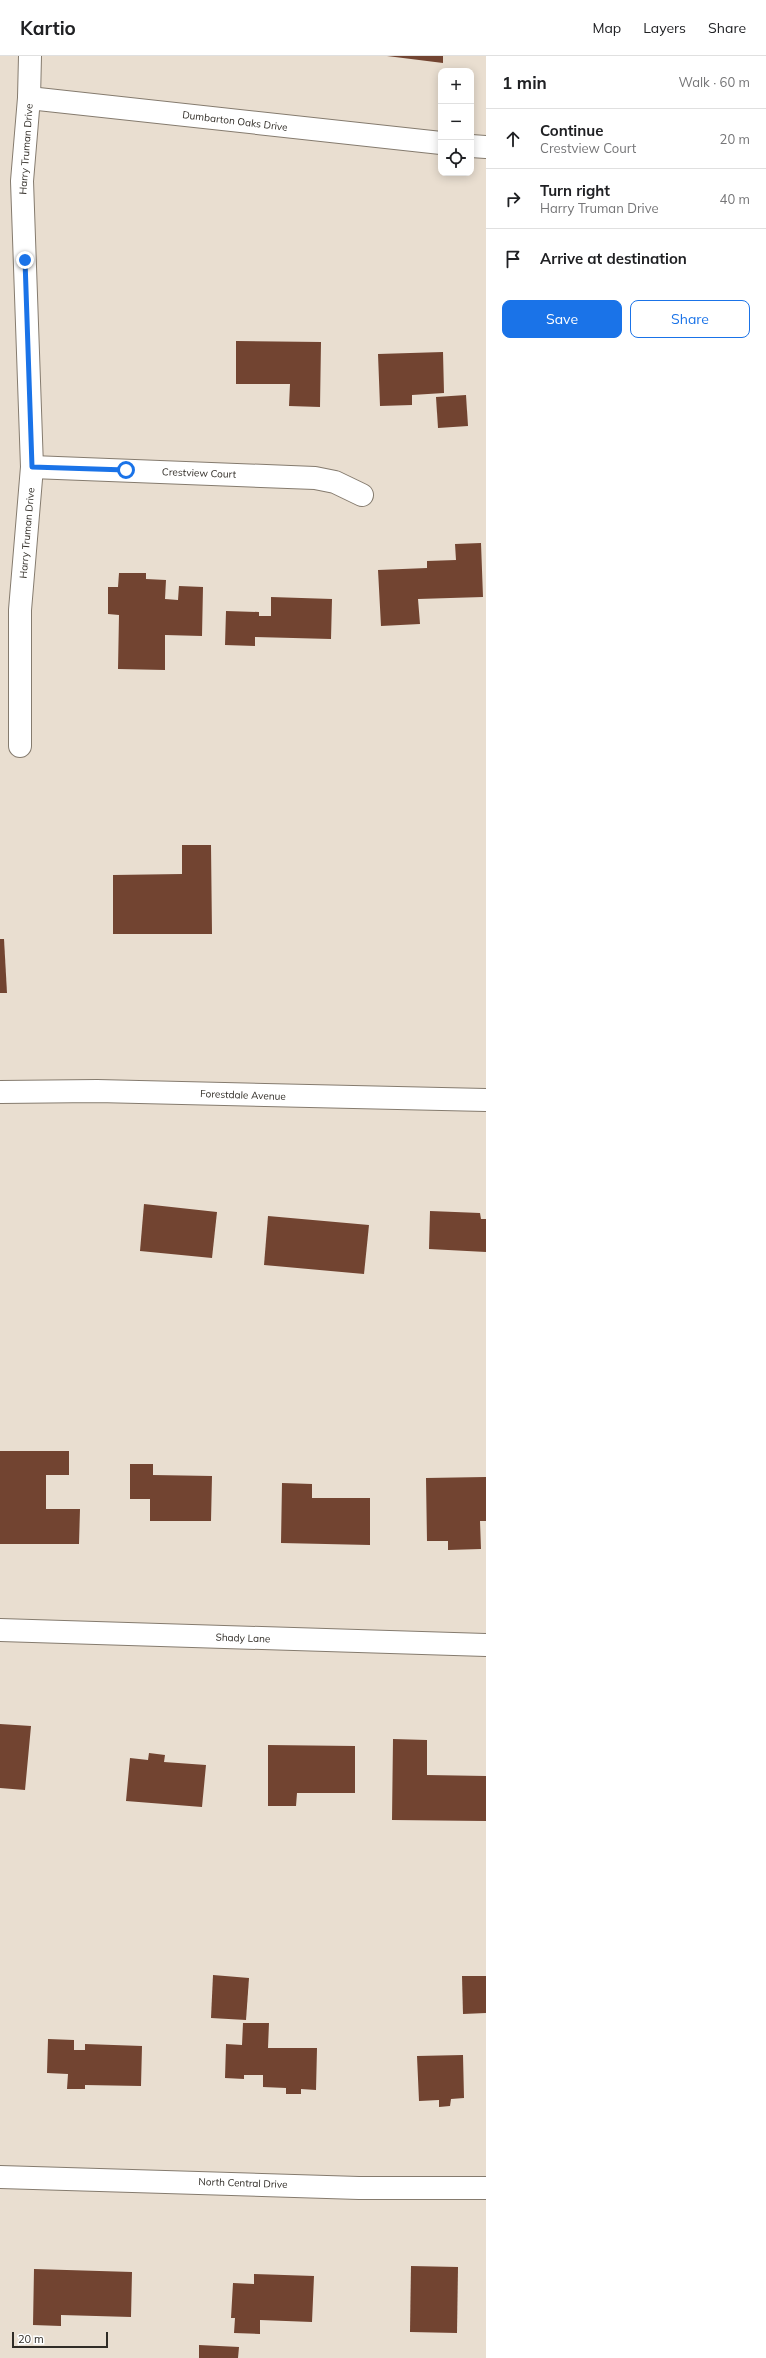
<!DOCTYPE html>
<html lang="en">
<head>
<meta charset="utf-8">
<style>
  body { margin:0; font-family:Mulish,sans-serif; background:#f2f2f2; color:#202124 }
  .controls { position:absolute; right:12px; top:12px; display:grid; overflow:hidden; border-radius:8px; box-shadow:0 2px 10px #0003 }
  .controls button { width:36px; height:36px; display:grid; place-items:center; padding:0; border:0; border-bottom:1px solid #e0e0e0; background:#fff; color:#202124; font:20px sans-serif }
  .scale { position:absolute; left:12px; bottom:10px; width:96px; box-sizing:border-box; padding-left:4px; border:2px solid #302c26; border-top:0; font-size:11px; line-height:14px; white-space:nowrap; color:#302c26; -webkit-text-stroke:3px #fff; paint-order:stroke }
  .stop { position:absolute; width:12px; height:12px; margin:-9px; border:3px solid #1a73e8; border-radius:50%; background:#fff }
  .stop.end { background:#1a73e8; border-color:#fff; box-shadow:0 1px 4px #0008 }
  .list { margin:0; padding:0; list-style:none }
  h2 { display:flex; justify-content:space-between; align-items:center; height:52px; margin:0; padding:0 16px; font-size:17px }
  h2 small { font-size:13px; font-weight:400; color:#757577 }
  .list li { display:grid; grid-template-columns:26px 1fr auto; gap:12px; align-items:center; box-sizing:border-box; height:60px; padding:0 16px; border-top:1px solid #e0e0e0 }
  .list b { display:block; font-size:15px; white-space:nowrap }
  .list p { margin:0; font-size:13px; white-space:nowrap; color:#757577 }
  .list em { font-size:13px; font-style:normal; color:#757577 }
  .actions { display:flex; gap:8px; padding:12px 16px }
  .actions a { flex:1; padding:9px 0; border:1px solid #1a73e8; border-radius:8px; text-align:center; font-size:14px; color:#1a73e8 }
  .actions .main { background:#1a73e8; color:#fff }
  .icon { flex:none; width:22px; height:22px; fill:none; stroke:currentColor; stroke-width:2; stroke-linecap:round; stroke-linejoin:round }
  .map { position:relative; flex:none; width:486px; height:2302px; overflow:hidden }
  header { display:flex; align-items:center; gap:24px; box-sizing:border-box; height:56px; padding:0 20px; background:#fff; border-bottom:1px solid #e0e0e0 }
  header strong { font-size:19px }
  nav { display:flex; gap:22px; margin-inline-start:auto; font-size:14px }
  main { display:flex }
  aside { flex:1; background:#fff }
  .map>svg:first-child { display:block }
</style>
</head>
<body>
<header>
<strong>Kartio</strong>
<nav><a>Map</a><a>Layers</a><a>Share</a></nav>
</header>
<main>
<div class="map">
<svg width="486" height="2302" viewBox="0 0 486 2302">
  <rect width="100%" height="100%" fill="#e9ded0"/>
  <g fill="#724431">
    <path d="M 387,0 L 443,0 L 443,7 Z"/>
    <path d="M 236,285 L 321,286 L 320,351 L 289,350 L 290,328 L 236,328 Z"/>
    <path d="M 443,296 L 444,337 L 412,339 L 412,349 L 380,350 L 378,298 Z"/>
    <path d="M 466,339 L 468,370 L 438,372 L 436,341 Z"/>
    <path d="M 481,487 L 483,541 L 418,543 L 420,568 L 381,570 L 378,514 L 427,512 L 427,505 L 456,504 L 455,488 Z"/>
    <path d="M 119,517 L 146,517 L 146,523 L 166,524 L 165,543 L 178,544 L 179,530 L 203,531 L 202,580 L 165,579 L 165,614 L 118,613 L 119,559 L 108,558 L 108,531 L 118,531 Z"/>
    <path d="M 271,541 L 332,543 L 331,583 L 255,581 L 255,590 L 225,589 L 226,555 L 259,556 L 259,560 L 271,560 Z"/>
    <path d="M 182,789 L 211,789 L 212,878 L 113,878 L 113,819 L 182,818 Z"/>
    <path d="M 0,883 L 4,883 L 7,937 L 0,937 Z"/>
    <path d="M 144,1148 L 217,1156 L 212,1202 L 140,1195 Z"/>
    <path d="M 430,1155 L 480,1157 L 481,1163 L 486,1163 L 486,1196 L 429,1193 Z"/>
    <path d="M 268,1160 L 369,1169 L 364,1218 L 264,1209 Z"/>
    <path d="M 0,1395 L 69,1395 L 69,1419 L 46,1419 L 46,1453 L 80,1453 L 79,1488 L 0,1488 Z"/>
    <path d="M 130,1408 L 153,1408 L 153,1419 L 212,1420 L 211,1465 L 150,1465 L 150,1443 L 130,1443 Z"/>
    <path d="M 486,1421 L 486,1465 L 480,1465 L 481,1493 L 448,1494 L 448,1485 L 427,1485 L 426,1422 Z"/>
    <path d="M 282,1427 L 312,1428 L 312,1442 L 370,1442 L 370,1489 L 281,1487 Z"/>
    <path d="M 0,1668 L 31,1670 L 25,1734 L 0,1732 Z"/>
    <path d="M 393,1683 L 427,1684 L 427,1719 L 486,1720 L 486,1765 L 392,1764 Z"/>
    <path d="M 268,1689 L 355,1690 L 355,1737 L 297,1737 L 296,1750 L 268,1750 Z"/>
    <path d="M 149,1697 L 165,1699 L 164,1706 L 206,1709 L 202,1751 L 126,1745 L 130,1702 L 148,1704 Z"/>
    <path d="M 213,1919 L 249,1922 L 246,1964 L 211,1962 Z"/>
    <path d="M 462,1920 L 486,1920 L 486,1957 L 463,1958 Z"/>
    <path d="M 243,1967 L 269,1967 L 268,1992 L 317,1992 L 316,2034 L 301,2033 L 301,2038 L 286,2038 L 286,2032 L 263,2031 L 263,2019 L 244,2019 L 244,2023 L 225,2022 L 226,1988 L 242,1989 Z"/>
    <path d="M 48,1983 L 74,1984 L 74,1994 L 85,1994 L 85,1988 L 142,1990 L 141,2030 L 85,2029 L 85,2033 L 67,2033 L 68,2018 L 47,2017 Z"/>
    <path d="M 463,1999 L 464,2042 L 451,2043 L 450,2050 L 439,2051 L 439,2044 L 419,2045 L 417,2000 Z"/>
    <path d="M 411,2210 L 458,2211 L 457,2277 L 410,2276 Z"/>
    <path d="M 34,2213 L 132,2216 L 131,2261 L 61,2259 L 61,2270 L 33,2269 Z"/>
    <path d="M 254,2218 L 314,2220 L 312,2266 L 260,2264 L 260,2278 L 234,2277 L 235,2262 L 231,2262 L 233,2227 L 254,2228 Z"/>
    <path d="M 199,2289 L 239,2291 L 238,2302 L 199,2302 Z"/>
  </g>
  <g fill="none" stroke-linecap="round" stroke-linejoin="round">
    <defs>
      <g id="minor">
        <path d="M 29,42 L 441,87"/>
        <path d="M 471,90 L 486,91"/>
        <path d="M 32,411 L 315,422 L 335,426 L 362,439"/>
        <path d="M 20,690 L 20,554 L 32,411 L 22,125 L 29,42 L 30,0"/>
        <path d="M 0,1036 L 97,1035 L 486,1044"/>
        <path d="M 0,1574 L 486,1589"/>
        <path d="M 0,2121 L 359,2132 L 486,2132"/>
      </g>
    </defs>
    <use href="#minor" stroke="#857b6e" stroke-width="24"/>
    <use href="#minor" stroke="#fff" stroke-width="22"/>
  </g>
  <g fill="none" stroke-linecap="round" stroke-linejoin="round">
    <path stroke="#1a73e8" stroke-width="5" d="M 25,204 L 32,411 L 126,414"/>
  </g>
  <g text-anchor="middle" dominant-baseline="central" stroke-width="4" stroke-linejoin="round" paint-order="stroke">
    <g font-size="10" fill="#302c26" stroke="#fff">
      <text transform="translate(235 65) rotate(7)">Dumbarton Oaks Drive</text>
      <text transform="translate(26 93) rotate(-86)">Harry Truman Drive</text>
      <text transform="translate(199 417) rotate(2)">Crestview Court</text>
      <text transform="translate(27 477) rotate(-85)">Harry Truman Drive</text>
      <text transform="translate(243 1039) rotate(2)">Forestdale Avenue</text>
      <text transform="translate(243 1582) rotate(2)">Shady Lane</text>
      <text transform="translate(243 2127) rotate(2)">North Central Drive</text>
    </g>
  </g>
</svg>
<div class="controls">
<button>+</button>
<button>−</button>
<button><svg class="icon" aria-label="locate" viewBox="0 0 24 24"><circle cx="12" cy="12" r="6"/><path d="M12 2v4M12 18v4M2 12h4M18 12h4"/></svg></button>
</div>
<div class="scale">20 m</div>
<div class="stop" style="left:126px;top:414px"></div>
<div class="stop end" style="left:25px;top:204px"></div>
</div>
<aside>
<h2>1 min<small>Walk · 60 m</small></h2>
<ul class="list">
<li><svg class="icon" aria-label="ahead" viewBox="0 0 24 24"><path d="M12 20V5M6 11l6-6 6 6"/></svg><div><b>Continue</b><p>Crestview Court</p></div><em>20 m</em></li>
<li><svg class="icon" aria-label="right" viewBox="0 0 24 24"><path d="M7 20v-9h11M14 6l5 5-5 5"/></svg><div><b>Turn right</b><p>Harry Truman Drive</p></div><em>40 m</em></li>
<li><svg class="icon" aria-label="arrive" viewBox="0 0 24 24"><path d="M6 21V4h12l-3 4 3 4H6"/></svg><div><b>Arrive at destination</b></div></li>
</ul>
<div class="actions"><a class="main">Save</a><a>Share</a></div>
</aside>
</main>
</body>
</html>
